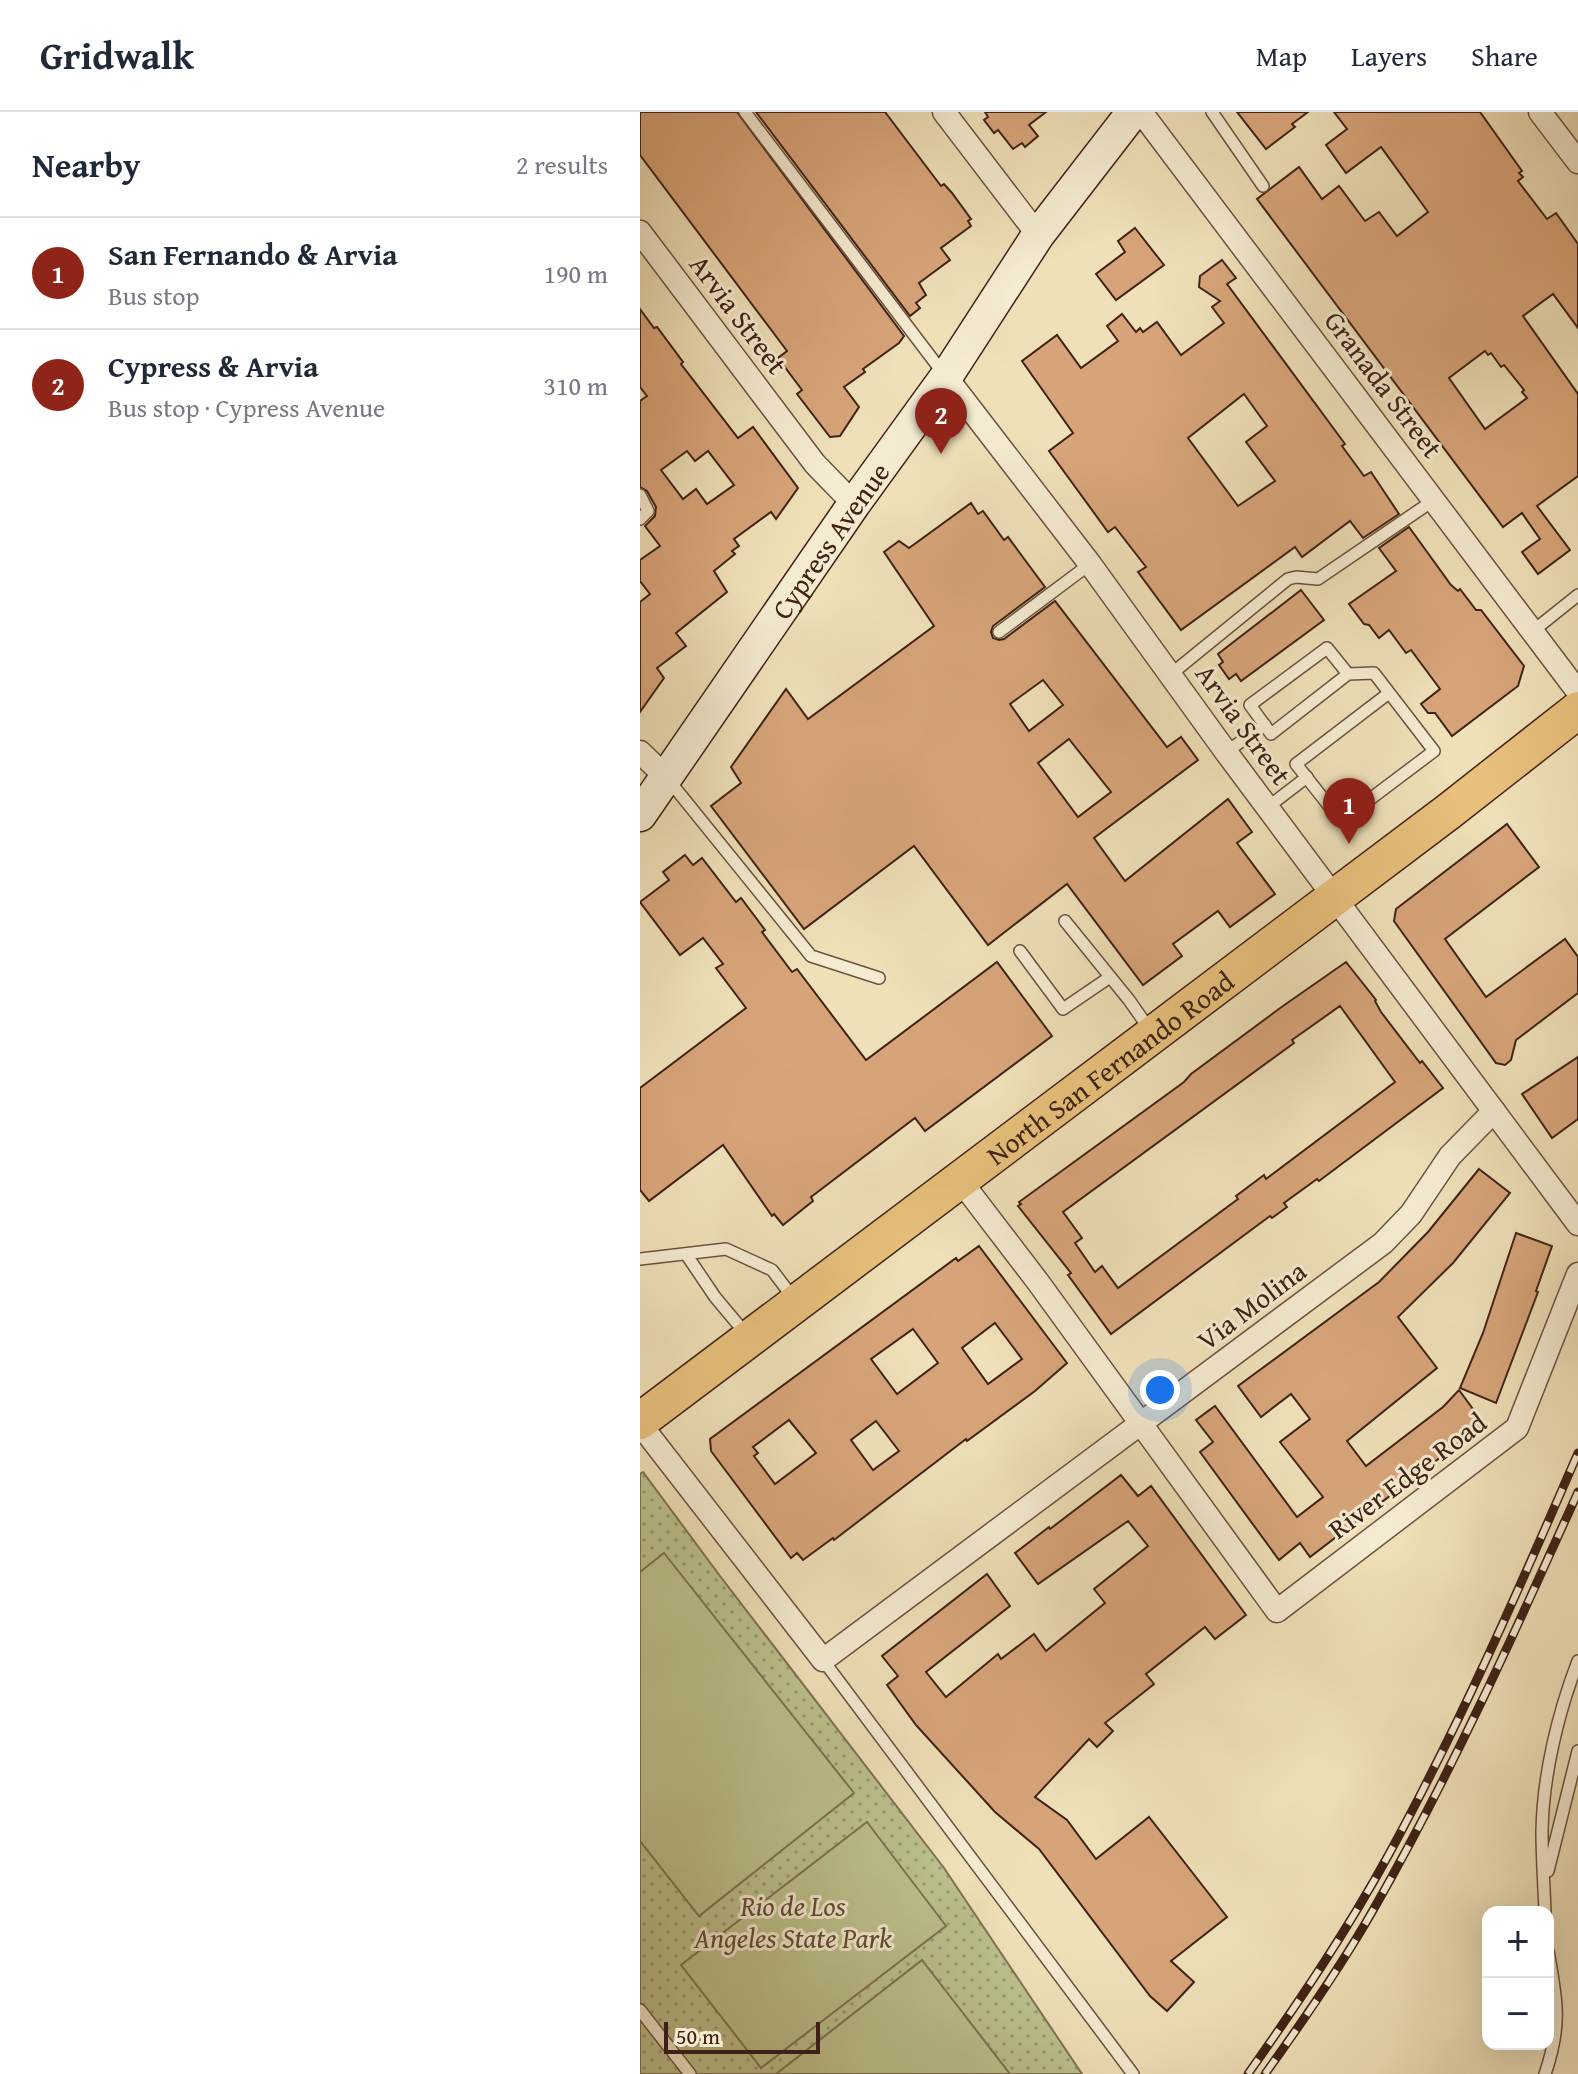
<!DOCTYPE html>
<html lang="en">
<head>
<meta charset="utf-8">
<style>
  body { margin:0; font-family:"Gentium Book Plus",serif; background:#f6f6f7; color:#1f2937 }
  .controls { position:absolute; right:24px; bottom:24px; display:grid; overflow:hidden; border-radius:16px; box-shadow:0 8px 32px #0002 }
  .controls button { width:72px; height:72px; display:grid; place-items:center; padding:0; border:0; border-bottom:2px solid #e0e1e3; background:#fff; color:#1f2937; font:40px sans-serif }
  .scale { position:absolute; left:24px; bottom:20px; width:156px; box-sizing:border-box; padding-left:8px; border:4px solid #3f2215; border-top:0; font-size:22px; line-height:28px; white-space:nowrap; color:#3f2215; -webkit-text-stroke:6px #f5ebd1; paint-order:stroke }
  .you { position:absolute; left:520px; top:1278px; width:28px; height:28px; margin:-20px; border:6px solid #fff; border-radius:50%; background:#1a73e8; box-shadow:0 0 0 12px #1a73e833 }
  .badge { display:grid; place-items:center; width:52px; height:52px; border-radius:50%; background:#8f2418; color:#fff; font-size:26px; font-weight:700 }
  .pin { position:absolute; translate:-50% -66px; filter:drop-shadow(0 2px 4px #0008) }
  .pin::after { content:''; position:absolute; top:42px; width:28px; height:24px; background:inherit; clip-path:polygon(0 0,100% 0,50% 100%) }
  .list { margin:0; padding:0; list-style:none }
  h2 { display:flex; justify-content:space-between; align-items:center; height:104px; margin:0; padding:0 32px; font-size:34px }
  h2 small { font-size:26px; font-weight:400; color:#747a83 }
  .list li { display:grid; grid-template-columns:52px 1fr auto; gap:24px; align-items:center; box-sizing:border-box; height:112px; padding:0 32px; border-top:2px solid #e0e1e3 }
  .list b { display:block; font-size:30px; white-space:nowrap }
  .list p { margin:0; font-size:26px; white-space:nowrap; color:#747a83 }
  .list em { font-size:26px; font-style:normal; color:#747a83 }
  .map { position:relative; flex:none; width:938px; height:1962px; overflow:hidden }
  header { display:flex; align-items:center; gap:48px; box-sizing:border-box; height:112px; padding:0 40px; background:#fff; border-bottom:2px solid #e0e1e3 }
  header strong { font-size:38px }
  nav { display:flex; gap:44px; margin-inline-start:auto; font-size:28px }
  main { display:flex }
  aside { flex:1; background:#fff }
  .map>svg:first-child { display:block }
</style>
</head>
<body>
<header>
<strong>Gridwalk</strong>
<nav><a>Map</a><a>Layers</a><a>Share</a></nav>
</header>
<main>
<aside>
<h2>Nearby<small>2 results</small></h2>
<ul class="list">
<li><span class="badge">1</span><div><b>San Fernando &amp; Arvia</b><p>Bus stop</p></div><em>190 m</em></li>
<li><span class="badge">2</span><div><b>Cypress &amp; Arvia</b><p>Bus stop · Cypress Avenue</p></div><em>310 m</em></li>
</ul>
</aside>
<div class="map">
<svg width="938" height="1962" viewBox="0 0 938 1962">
  <defs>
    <pattern id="park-dots" width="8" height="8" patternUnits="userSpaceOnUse" patternTransform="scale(2)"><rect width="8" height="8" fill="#bcc18d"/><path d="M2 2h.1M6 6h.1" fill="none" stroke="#9a9c72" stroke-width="1.8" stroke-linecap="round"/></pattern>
  </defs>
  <rect width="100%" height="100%" fill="#efe0b8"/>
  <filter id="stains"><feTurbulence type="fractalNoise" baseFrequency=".0025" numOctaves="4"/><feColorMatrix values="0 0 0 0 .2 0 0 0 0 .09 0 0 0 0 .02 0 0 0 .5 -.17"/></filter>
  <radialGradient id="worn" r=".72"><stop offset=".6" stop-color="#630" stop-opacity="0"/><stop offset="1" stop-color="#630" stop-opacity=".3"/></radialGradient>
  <path fill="url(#park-dots)" stroke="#7e7251" stroke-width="2" d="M 3,1360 L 80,1464 L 304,1756 L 442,1962 L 0,1962 L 0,1362 Z"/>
  <g fill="#bcc18d" stroke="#7e7251" stroke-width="2">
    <path d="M 24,1441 L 214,1681 L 59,1804 L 0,1729 L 0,1460 Z"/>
    <path d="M 227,1710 L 306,1814 L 121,1956 L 41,1853 Z"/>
    <path d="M 282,1848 L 370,1962 L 136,1962 Z"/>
  </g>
  <g fill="#d7a479" stroke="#3f2215" stroke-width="2" fill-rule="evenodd">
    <path d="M 0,0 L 97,0 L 264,224 L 259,231 L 223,257 L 225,260 L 204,275 L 219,295 L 200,324 L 190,325 L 157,282 L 162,278 L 138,246 L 147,239 L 0,43 Z"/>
    <path d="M 116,0 L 245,0 L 301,74 L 304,72 L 312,81 L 331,107 L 328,109 L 331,114 L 301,136 L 310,148 L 279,171 L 286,183 L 276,191 L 280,196 L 270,204 Z"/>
    <path d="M 345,0 L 406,0 L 389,13 L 398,24 L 385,35 L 382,31 L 373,37 L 358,18 L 354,21 L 344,8 L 348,5 Z"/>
    <path d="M 597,0 L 668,0 L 652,12 L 655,15 L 626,37 Z"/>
    <path d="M 694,0 L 840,0 L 882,59 L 879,61 L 883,65 L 878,69 L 907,107 L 916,101 L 938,132 L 938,216 L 913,182 L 883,204 L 938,282 L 938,364 L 897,394 L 930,438 L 898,462 L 882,440 L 900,427 L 882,401 L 863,415 L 617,87 L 659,55 L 682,87 L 699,74 L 725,109 L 739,100 L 757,124 L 788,100 L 741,35 L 706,61 L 686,33 L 707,17 ZM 845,239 L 848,243 L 851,241 L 861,255 L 864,253 L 884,278 L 882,280 L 887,286 L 845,317 L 809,266 Z"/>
    <path d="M 495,116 L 524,153 L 476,188 L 456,162 L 485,140 L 478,129 Z"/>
    <path d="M 582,148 L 596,166 L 587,172 L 705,332 L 702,334 L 724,364 L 731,360 L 759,402 L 723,426 L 710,409 L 662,445 L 655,435 L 541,518 L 498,460 L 506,455 L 475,415 L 468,420 L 409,339 L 433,321 L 382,249 L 417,223 L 441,256 L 478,229 L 467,214 L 482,202 L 496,220 L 500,216 L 503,220 L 517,210 L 541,243 L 584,211 L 572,195 L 580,189 L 559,175 L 560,164 ZM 604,282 L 627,314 L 606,330 L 635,369 L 598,394 L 548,326 Z"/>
    <path d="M 0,197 L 14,216 L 17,215 L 43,250 L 41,252 L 98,326 L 113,315 L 158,376 L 136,407 L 131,400 L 94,427 L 99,434 L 92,439 L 95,442 L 74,459 L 87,480 L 36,521 L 46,534 L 17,556 L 24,566 L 0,600 L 0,490 L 10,482 L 0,469 L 0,448 L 20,434 L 5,414 L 15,404 L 16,395 L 7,379 L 0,375 L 0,289 L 7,284 L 0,275 ZM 47,339 L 55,349 L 68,339 L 94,373 L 67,392 L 56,377 L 43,387 L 21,358 Z"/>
    <path d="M 331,391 L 338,402 L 343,399 L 364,428 L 368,425 L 405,475 L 353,514 L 351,520 L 353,526 L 359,528 L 364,527 L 415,489 L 527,635 L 541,625 L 558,648 L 454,726 L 485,769 L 588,687 L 612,720 L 597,731 L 635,782 L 590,815 L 578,799 L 533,832 L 542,844 L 503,873 L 427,772 L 348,833 L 274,734 L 164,817 L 71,694 L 101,671 L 91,655 L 146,577 L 168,607 L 294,514 L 244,440 L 259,429 L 269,436 ZM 403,568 L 423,593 L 389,619 L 370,592 ZM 429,627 L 471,680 L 438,705 L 398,651 Z"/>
    <path d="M 769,415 L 811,473 L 818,479 L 820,477 L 836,498 L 841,498 L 884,554 L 878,574 L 812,624 L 795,601 L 788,601 L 781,592 L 800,577 L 771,538 L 766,541 L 749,518 L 739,526 L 729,513 L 724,512 L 709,492 L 756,459 L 739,436 Z"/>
    <path d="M 661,478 L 684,508 L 601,569 L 596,562 L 589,567 L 579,553 L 583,550 L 578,542 Z"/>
    <path d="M 867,712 L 899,755 L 805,827 L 846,885 L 925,827 L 938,845 L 938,881 L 876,928 L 871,948 L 865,953 L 856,951 L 754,809 L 756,797 Z"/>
    <path d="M 45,743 L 53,753 L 62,746 L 96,790 L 101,786 L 125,818 L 122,820 L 152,860 L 157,857 L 226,948 L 357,850 L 412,924 L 285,1019 L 275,1006 L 171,1085 L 173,1089 L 143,1113 L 134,1102 L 132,1104 L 83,1033 L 9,1089 L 0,1078 L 0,976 L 106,896 L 76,856 L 83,852 L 63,826 L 40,843 L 0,790 L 29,768 L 23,760 Z"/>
    <path d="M 706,850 L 736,888 L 735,889 L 741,900 L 780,951 L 782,949 L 803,976 L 679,1069 L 677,1067 L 644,1091 L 647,1095 L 632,1106 L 630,1104 L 471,1222 L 428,1163 L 431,1161 L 378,1094 L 381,1092 L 379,1090 L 544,970 L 551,962 L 643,894 ZM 700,894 L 755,970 L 626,1067 L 624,1063 L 596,1084 L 598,1087 L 478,1176 L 462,1154 L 455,1160 L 435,1131 L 442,1126 L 423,1100 L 654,931 L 652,928 Z"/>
    <path d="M 938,945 L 938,1007 L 912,1026 L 882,982 Z"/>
    <path d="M 839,1057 L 870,1081 L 813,1151 L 758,1205 L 797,1256 L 707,1329 L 726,1354 L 803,1295 L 819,1278 L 844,1312 L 670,1445 L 660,1431 L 639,1448 L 560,1340 L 573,1330 L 556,1308 L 575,1294 L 657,1405 L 683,1385 L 640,1330 L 670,1307 L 651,1282 L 621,1305 L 598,1274 L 739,1170 L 788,1120 Z"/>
    <path d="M 876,1121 L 912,1134 L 896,1179 L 898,1180 L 856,1291 L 820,1276 L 843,1221 Z"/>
    <path d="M 339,1134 L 427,1251 L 395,1279 L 327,1329 L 326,1327 L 194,1428 L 193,1426 L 163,1448 L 157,1441 L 151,1446 L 71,1339 L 70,1327 L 316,1146 L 318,1149 ZM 355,1211 L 382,1247 L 348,1272 L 322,1236 ZM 273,1217 L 298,1251 L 257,1282 L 231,1247 ZM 149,1308 L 176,1341 L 135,1372 L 114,1344 L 118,1341 L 113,1335 ZM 236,1309 L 259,1339 L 233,1358 L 211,1328 Z"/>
    <path d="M 481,1363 L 498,1384 L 511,1374 L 606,1503 L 575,1527 L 565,1515 L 506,1562 L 514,1572 L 465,1611 L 473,1619 L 457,1635 L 449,1627 L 395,1685 L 427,1708 L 456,1747 L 509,1705 L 587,1805 L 531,1849 L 554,1870 L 527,1899 L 510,1884 L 399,1737 L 355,1700 L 276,1613 L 247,1573 L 258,1564 L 242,1544 L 347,1462 L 370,1494 L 286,1560 L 306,1585 L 358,1542 L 361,1547 L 394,1522 L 406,1539 L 465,1491 L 454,1477 L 508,1434 L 488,1409 L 398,1472 L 375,1441 L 409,1415 L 410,1417 Z"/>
  </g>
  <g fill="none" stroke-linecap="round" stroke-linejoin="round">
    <defs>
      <g id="lane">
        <path d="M 105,0 L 303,261"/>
        <path d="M 572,0 L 623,74"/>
        <path d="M 0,383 L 8,399 L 0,407"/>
        <path d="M 893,519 L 938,483"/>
        <path d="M 359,520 L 450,452"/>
        <path d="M 708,562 L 687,536 L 610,593 L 631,622 L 708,562 L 734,561 L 794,639 L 701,709 L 656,652 L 749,581"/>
        <path d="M 530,563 L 648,467 L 656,465 L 678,467 L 794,388"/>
        <path d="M 586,640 L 625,613"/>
        <path d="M 27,666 L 171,844 L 239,866"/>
        <path d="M 628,695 L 667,665"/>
        <path d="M 425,809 L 489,888 L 510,918"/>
        <path d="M 380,839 L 423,897 L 470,865"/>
        <path d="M 46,1142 L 75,1185 L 106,1222"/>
        <path d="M 0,1147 L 86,1137 L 132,1158 L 154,1187"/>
        <path d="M 183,1548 L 493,1962"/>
        <path d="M 908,1759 L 938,1639"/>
        <path d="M 905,1800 C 904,1773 902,1746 902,1719 C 903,1663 918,1601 938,1549"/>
        <path d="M 0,1898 L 50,1962"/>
        <path d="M 905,1962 C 922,1913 917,1888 908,1839"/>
      </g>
      <g id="street">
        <path d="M 304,0 L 398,123"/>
        <path d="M 501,0 L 938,580"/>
        <path d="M 900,0 L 938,50"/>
        <path d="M 0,120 L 175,352 L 214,392"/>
        <path d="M 306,265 L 450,452 L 586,640 L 938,1112"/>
        <path d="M 0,640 L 27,666"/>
        <path d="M 320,1068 L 398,1170 L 637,1499 L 877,1316 L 938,1162"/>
        <path d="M 0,1312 L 183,1548 L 743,1131 L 771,1102 L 810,1044 L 854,999"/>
      </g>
      <g id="secondary">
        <path id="s1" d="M 0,703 L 214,392 L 306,265 L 398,123 L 493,0"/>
      </g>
      <g id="primary">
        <path id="s2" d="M 0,1309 L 808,700 L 938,598"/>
      </g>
    </defs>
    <use href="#lane" stroke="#6b523e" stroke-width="14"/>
    <use href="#street" stroke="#6b523e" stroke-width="25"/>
    <use href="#secondary" stroke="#3f2215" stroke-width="35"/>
    <use href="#primary" stroke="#3f2215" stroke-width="39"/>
    <use href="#lane" stroke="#f5ebd1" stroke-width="11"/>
    <use href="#street" stroke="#f5ebd1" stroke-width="22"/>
    <use href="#secondary" stroke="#f5ebd1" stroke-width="32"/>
    <use href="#primary" stroke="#e8c07c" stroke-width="36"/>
    <defs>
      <g id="rail">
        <path d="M 608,1962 C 658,1891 707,1819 749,1742 C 820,1612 879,1477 938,1341"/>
        <path d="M 625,1962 C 663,1909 700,1856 732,1800 C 810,1664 874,1522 938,1380"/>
      </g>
    </defs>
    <use href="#rail" stroke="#3f2215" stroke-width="9"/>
    <use href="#rail" stroke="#f5ebd1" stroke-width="6" stroke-dasharray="18" stroke-linecap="butt"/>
  </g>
  <g text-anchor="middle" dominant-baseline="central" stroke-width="6" stroke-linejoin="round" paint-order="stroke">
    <g font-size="28" fill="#3f2215" stroke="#f5ebd1">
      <text transform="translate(99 202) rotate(53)">Arvia Street</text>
      <text transform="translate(744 272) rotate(53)">Granada Street</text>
      <text stroke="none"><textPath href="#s1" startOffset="334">Cypress Avenue</textPath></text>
      <text transform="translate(604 612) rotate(54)">Arvia Street</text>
      <text stroke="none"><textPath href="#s2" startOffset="588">North San Fernando Road</textPath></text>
      <text transform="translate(611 1193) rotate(-37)">Via Molina</text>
      <text transform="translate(767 1363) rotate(-37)">River Edge Road</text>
    </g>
    <g font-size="28" font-style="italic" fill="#5e4a33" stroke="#f5ebd1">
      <text x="153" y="1793">Rio de Los<tspan x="153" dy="32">Angeles State Park</tspan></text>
    </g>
  </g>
  <rect width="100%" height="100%" filter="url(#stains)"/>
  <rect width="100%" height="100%" fill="url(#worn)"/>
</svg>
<div class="controls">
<button>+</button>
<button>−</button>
</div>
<div class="scale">50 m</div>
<div class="you"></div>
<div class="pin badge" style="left:709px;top:732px">1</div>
<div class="pin badge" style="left:301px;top:342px">2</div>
</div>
</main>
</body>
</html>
